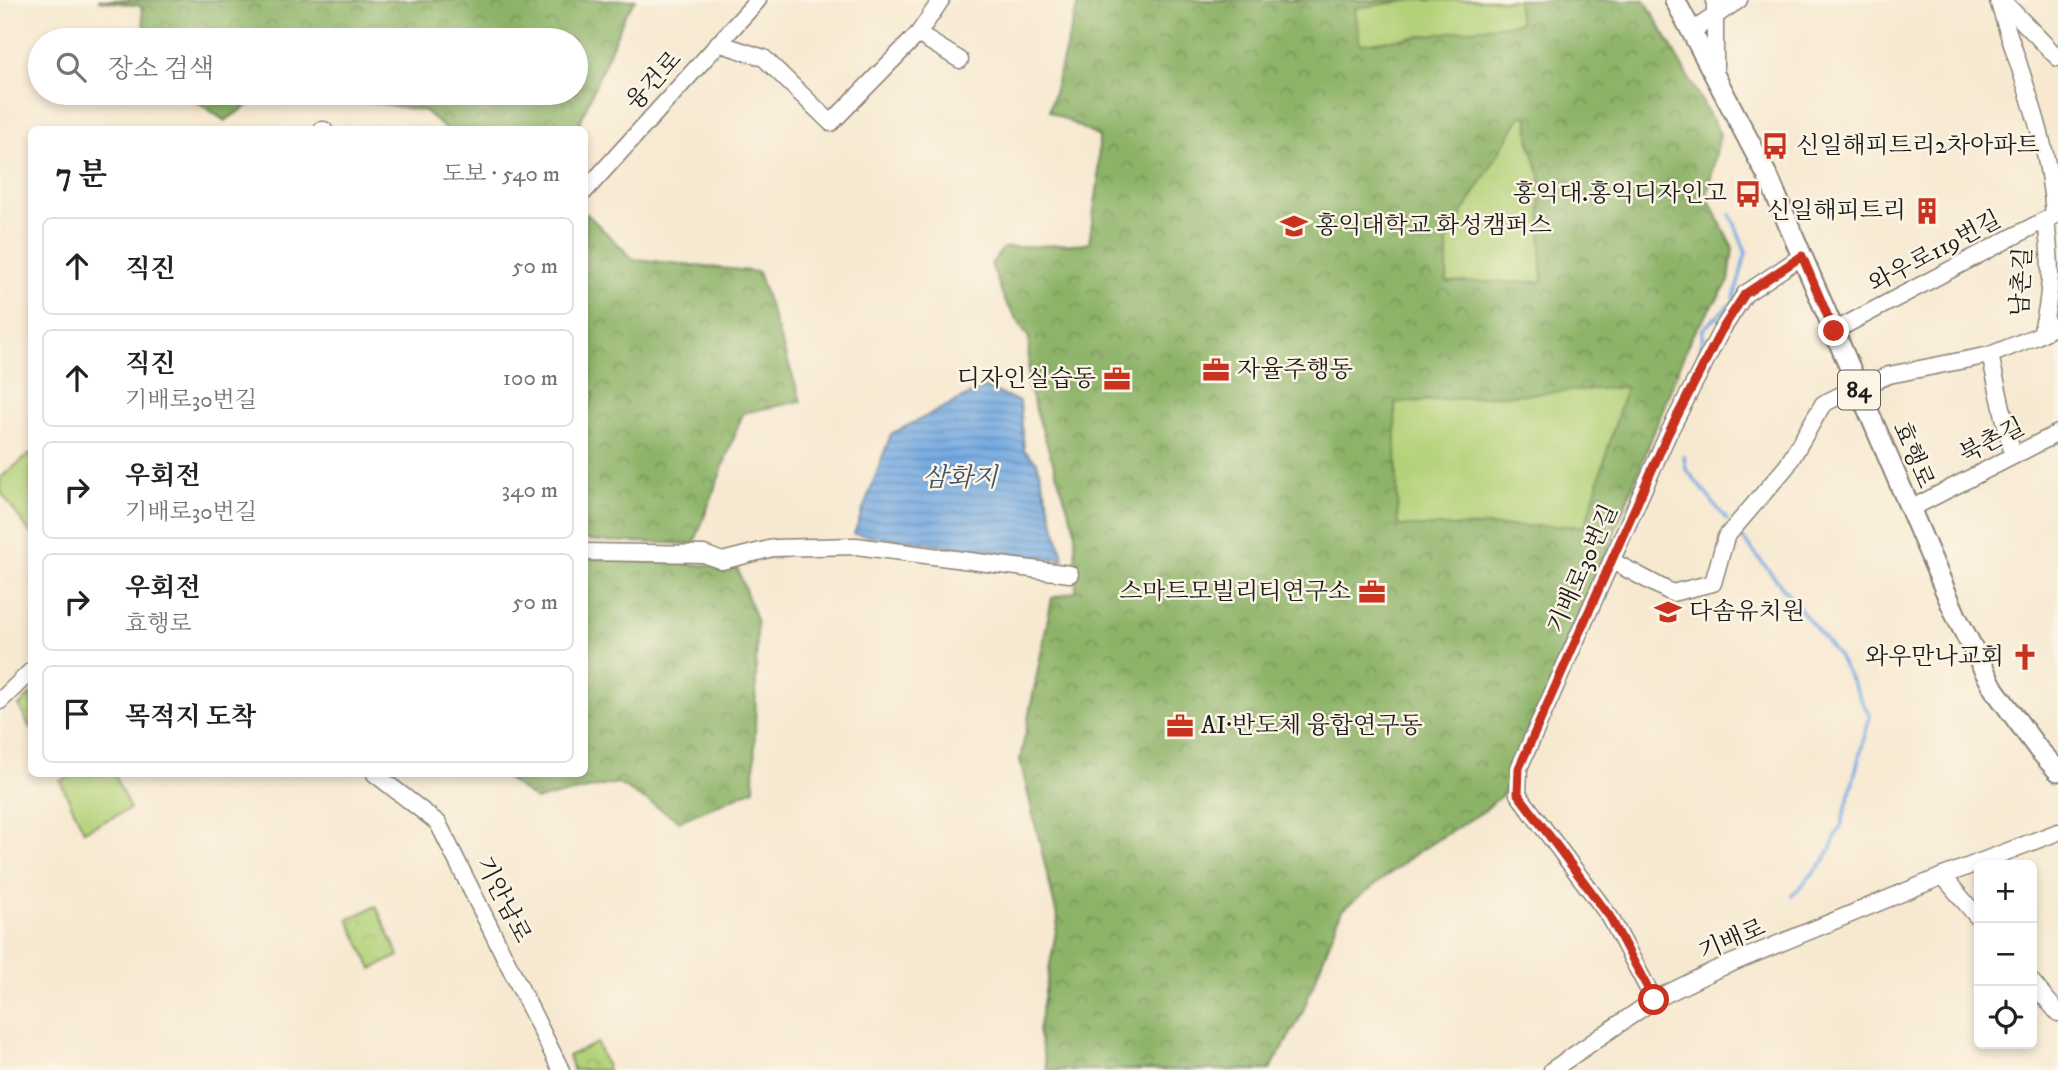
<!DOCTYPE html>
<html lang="ko">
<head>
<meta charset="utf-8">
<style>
  body { margin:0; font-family:"IM FELL DW Pica","Noto Serif KR",serif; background:#f2f2f2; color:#222 }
  .controls { position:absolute; right:21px; bottom:21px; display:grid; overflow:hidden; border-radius:10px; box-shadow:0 4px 10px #0003 }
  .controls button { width:63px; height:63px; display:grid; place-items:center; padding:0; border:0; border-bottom:2px solid #e0e0e0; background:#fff; color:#222; font:35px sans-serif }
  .stop { position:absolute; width:21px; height:21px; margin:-16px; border:5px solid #c8321e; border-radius:50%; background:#fff }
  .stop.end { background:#c8321e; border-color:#fff; box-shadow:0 2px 7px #0008 }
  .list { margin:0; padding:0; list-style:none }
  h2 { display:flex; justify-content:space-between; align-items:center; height:91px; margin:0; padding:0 28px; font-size:30px }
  h2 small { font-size:23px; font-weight:400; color:#767676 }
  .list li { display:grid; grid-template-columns:46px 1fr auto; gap:21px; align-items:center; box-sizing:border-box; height:98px; margin:0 14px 14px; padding:0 14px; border:2px solid #e0e0e0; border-radius:10px }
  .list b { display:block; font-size:26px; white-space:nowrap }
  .list p { margin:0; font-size:23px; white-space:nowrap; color:#767676 }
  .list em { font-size:23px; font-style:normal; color:#767676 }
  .icon { flex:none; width:38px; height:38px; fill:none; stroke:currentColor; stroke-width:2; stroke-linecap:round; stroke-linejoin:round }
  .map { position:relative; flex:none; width:2058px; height:1070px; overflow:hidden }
  .search { position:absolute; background:#fff; box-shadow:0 4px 10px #0003; left:28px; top:28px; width:560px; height:77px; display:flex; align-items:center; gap:18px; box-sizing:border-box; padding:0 24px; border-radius:38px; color:#767676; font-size:26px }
  .panel { position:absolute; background:#fff; box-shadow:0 4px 10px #0003; left:28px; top:126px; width:560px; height:651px; border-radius:10px }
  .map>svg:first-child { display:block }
</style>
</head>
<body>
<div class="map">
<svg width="2058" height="1070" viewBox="0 0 2058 1070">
  <defs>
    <pattern id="forest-crowns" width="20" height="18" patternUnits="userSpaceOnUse" patternTransform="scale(1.75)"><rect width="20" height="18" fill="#8db368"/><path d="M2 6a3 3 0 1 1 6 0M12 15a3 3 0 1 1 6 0" fill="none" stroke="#729155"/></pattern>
    <pattern id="park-crowns" width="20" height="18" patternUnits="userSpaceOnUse" patternTransform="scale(1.75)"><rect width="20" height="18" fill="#b2d178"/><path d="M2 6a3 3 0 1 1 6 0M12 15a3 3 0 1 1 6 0" fill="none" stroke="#98b367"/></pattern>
    <pattern id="water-rules" width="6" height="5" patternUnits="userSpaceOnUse" patternTransform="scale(1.75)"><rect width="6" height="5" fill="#75aae2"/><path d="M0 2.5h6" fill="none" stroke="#5f8ab6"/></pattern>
  </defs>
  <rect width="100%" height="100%" fill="#fcf5e5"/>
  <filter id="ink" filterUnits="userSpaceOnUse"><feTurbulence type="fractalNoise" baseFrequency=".0143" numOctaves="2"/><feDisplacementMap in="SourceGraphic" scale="14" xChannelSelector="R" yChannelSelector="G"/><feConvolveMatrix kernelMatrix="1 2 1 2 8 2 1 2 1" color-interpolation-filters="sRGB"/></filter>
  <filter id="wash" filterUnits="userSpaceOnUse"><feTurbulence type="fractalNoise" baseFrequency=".00686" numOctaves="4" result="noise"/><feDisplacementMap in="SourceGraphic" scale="28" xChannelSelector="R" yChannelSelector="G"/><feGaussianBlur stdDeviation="1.57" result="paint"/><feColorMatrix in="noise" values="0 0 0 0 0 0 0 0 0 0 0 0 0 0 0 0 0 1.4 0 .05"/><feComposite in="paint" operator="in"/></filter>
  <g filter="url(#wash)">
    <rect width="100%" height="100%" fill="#f7e9d1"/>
    <g fill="url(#forest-crowns)" stroke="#546842" stroke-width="2">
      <path d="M 98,0 L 636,0 L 625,15 L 577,129 L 446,130 L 425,111 L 312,93 L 576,93 L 576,40 L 146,40 L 141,6 Z"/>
      <path d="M 1079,0 L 1645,0 L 1720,134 L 1707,196 L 1733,248 L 1729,282 L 1691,337 L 1585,608 L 1504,793 L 1484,811 L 1418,852 L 1342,910 L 1301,1016 L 1270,1070 L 1047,1070 L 1038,1031 L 1058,920 L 1020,760 L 1052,598 L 1076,591 L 1075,530 L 1028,386 L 1029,338 L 1005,301 L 991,264 L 1003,248 L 1089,243 L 1098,184 L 1099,137 L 1049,111 Z"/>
      <path d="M 185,93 L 266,93 L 225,121 Z"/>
      <path d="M 586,213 L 633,259 L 758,272 L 801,401 L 743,413 L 694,544 L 595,541 L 585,539 L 585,418 L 594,393 L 584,392 Z"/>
      <path d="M 585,558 L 737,567 L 757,623 L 754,789 L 680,821 L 617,783 L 536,800 L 500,774 L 584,774 Z"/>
    </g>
    <g fill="url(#park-crowns)" stroke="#67764a" stroke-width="2">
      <path d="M 31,694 L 31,730 L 19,706 Z"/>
      <path d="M 376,906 L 399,956 L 372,969 L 348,919 Z"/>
      <path d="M 597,1043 L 608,1070 L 573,1070 L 568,1056 Z"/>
    </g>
    <g fill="#b2d178" stroke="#67764a" stroke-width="2">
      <path d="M 1412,0 L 1517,0 L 1520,23 L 1360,44 L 1355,8 Z"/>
      <path d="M 1521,116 L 1528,117 L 1530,144 L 1540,175 L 1542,282 L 1447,282 L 1447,239 Z"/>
      <path d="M 1626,387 L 1585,526 L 1398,526 L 1395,403 Z"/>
      <path d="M 31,453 L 32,533 L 31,534 L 0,491 L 0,478 Z"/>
      <path d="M 76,774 L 114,774 L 130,809 L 84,831 L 60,781 Z"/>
    </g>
    <path fill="url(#water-rules)" stroke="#48637f" stroke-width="2" d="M 984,387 L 1020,402 L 1024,450 L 1037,462 L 1064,560 L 854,534 L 891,434 Z"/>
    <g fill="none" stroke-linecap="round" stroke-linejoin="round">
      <g stroke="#75aae2" stroke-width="3.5">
        <path d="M 1731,214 L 1746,253 L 1734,298"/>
        <path d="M 1700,354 L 1703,329 L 1730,304"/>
        <path d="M 1684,456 L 1686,469 L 1727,520"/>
        <path d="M 1741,536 L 1838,656 L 1870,716 L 1842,823 L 1825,860 L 1792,896"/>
      </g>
    </g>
  </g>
  <g filter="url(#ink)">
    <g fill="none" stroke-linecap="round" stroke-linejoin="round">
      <defs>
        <g id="minor">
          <path d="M 1998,0 C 2019,71 2050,142 2054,216"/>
          <path d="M 2002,0 L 2058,58"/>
          <path d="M 1692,31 L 1739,0"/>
          <path d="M 918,34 L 960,60"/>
          <path d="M 718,43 L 764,58 L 831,123 L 918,34 L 941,0"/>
          <path d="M 1715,75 L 1715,0"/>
          <path d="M 322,130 L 324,130"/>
          <path d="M 584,192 L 758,0"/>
          <path d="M 1834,331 L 2058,213"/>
          <path d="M 2041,334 C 2053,292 2051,262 2046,220"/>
          <path d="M 1990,355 L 2013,456"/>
          <path d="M 1875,381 L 1889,375 L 1990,355 L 2037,336 L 2058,325"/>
          <path d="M 1910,509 L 2058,433"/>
          <path d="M 584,552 L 704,554 L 722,561 L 773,548 L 856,546 L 1070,574"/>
          <path d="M 1612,561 L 1672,593 L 1713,583 L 1726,537 L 1787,466 L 1823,404 L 1841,395"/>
          <path d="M 0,701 L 32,670"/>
          <path d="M 375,774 L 438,823 L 561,1070"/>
          <path d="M 1943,876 L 1979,919"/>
          <path d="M 2032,982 L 2058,1013"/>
          <path d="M 1654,1000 L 1610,917 L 1518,794 L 1519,768 L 1668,434 L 1721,331 L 1745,294 L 1802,256"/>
          <path d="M 1552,1070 L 1654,1000 L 1715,970 L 1943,876 L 2058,832"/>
        </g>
        <path id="major" d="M 1675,0 L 1769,179 L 1957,618 L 1994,689 L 2038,749 L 2058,771"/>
      </defs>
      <use href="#minor" stroke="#8a8276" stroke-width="19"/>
      <use href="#major" stroke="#8a8276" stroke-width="23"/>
      <use href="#minor" stroke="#fff" stroke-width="16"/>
      <use href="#major" stroke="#fff" stroke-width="19"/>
    </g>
  </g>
  <g fill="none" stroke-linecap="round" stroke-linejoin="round" filter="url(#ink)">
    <path stroke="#c8321e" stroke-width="9" d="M 1654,1000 L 1610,917 L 1518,794 L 1519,768 L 1668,434 L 1721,331 L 1745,294 L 1802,256 L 1834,331"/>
  </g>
  <defs>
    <symbol id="bus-bare" viewBox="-9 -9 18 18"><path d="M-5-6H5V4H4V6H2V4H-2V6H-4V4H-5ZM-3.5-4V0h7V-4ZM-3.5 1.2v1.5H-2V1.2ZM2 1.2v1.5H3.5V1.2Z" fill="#c8321e" stroke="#fcf5e5" stroke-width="2.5" paint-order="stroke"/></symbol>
    <symbol id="building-bare" viewBox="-9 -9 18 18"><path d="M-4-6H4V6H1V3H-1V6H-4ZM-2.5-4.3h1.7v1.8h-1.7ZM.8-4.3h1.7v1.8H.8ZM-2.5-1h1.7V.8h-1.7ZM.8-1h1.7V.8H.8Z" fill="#c8321e" stroke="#fcf5e5" stroke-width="2.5" paint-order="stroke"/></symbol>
    <symbol id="university-bare" viewBox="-9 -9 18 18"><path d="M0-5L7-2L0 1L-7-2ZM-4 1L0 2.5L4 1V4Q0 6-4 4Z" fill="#c8321e" stroke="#fcf5e5" stroke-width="2.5" paint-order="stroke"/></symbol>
    <symbol id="office-bare" viewBox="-9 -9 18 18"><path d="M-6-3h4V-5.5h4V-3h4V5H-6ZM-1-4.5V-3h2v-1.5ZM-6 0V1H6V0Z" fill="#c8321e" stroke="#fcf5e5" stroke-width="2.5" paint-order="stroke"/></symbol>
    <symbol id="school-bare" viewBox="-9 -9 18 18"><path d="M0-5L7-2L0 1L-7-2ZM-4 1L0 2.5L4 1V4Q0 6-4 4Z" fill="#c8321e" stroke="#fcf5e5" stroke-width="2.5" paint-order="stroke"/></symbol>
    <symbol id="church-bare" viewBox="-9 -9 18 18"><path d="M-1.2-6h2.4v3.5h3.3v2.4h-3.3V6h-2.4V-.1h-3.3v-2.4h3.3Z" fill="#c8321e" stroke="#fcf5e5" stroke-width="2.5" paint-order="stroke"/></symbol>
  </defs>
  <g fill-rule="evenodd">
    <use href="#bus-bare" x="1756" y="127" width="38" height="38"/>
    <use href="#bus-bare" x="1729" y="175" width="38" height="38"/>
    <use href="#building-bare" x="1908" y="192" width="38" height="38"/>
    <use href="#university-bare" x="1275" y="207" width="38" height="38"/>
    <use href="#office-bare" x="1197" y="351" width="38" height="38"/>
    <use href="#office-bare" x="1098" y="360" width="38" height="38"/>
    <use href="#office-bare" x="1353" y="573" width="38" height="38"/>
    <use href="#school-bare" x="1649" y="593" width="38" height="38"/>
    <use href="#church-bare" x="2006" y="638" width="38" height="38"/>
    <use href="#office-bare" x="1161" y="707" width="38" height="38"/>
  </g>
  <g text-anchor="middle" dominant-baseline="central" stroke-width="5" stroke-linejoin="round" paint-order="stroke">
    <rect fill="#fcf5e5" stroke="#5f5d58" stroke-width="2" x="1838" y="370.5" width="42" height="39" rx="5"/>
    <g font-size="23" font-weight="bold" fill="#1c1c1c">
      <text x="1859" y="390">84</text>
    </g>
    <g font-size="24" fill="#1c1c1c" stroke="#fcf5e5">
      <text transform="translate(654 81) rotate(-48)">융건로</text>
      <text transform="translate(1935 252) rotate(-28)">와우로119번길</text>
      <text transform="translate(2022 282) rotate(-87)">남촌길</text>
      <text transform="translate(1992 441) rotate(-27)">북촌길</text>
      <text transform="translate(1913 455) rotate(67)">효행로</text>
      <text transform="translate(1583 569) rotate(-66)">기배로30번길</text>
      <text transform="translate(503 900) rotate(63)">기안남로</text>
      <text transform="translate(1732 940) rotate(-23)">기배로</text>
    </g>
    <g font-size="24" fill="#1c1c1c" stroke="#fcf5e5" text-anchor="start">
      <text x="1796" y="146">신일해피트리2차아파트</text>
      <text x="1727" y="194" text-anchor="end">홍익대.홍익디자인고</text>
      <text x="1906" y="211" text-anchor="end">신일해피트리</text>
      <text x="1315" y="226">홍익대학교 화성캠퍼스</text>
      <text x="1237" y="370">자율주행동</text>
      <text x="1096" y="379" text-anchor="end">디자인실습동</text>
      <text x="1351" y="592" text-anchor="end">스마트모빌리티연구소</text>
      <text x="1689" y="612">다솜유치원</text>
      <text x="2004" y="657" text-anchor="end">와우만나교회</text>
      <text x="1201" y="726">AI·반도체 융합연구동</text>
    </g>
    <g font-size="26" font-style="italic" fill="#40556b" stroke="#fcf5e5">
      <text x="960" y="478">삼화지</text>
    </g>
  </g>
</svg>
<div class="controls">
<button>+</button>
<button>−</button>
<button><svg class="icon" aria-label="locate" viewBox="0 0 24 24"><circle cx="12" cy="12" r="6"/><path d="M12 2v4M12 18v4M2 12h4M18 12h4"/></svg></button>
</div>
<div class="stop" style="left:1654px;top:1000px"></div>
<div class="stop end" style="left:1834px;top:331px"></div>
<div class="search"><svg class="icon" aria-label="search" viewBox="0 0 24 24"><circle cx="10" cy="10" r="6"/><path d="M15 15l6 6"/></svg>장소 검색</div>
<section class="panel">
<h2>7 분<small>도보 · 540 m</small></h2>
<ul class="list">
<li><svg class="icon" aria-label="ahead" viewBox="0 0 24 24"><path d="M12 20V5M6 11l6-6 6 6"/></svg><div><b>직진</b></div><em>50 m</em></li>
<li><svg class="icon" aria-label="ahead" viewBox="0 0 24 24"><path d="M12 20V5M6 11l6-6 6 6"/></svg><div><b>직진</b><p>기배로30번길</p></div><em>100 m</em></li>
<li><svg class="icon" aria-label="right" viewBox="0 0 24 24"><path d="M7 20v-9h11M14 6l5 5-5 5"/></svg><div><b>우회전</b><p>기배로30번길</p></div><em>340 m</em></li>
<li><svg class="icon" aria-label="right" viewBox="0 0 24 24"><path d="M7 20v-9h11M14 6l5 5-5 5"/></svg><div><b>우회전</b><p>효행로</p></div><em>50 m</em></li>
<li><svg class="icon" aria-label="arrive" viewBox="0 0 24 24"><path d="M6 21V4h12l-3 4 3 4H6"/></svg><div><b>목적지 도착</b></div></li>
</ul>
</section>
</div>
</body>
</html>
